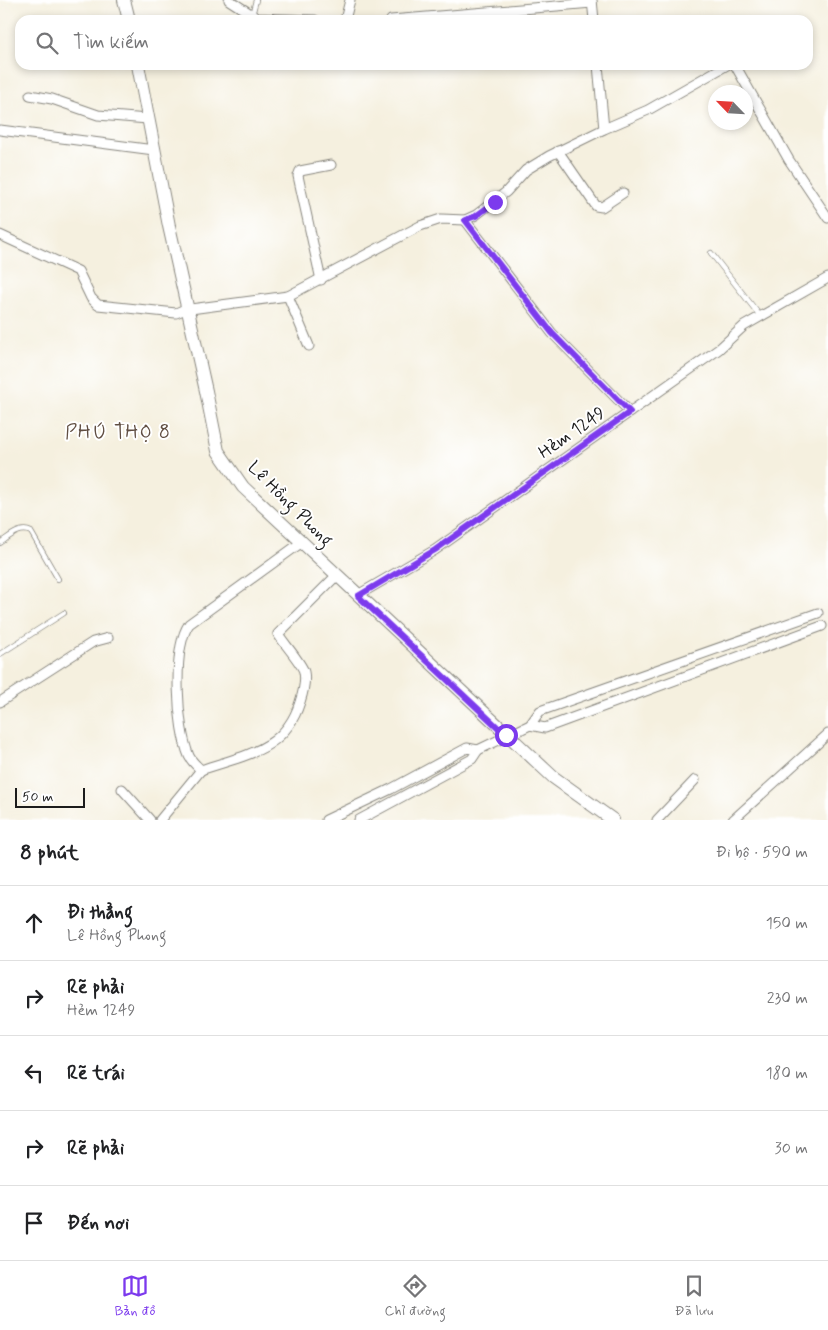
<!DOCTYPE html>
<html lang="vi">
<head>
<meta charset="utf-8">
<style>
  body { margin:0; font-family:Mynerve,sans-serif; background:#f6f6f6; color:#202124 }
  .compass { position:absolute; left:708px; top:85px; width:45px; height:45px; border-radius:50%; background:#fff; box-shadow:0 2px 8px #0003; rotate:295deg }
  .scale { position:absolute; left:15px; bottom:12px; width:70px; box-sizing:border-box; padding-left:5px; border:2px solid #1c1c1c; border-top:0; font-size:14px; line-height:18px; white-space:nowrap; color:#1c1c1c; -webkit-text-stroke:4px #fff; paint-order:stroke }
  .stop { position:absolute; width:15px; height:15px; margin:-11px; border:4px solid #7c3aed; border-radius:50%; background:#fff }
  .stop.end { background:#7c3aed; border-color:#fff; box-shadow:0 1px 5px #0008 }
  .list { margin:0; padding:0; list-style:none }
  h2 { display:flex; justify-content:space-between; align-items:center; height:65px; margin:0; padding:0 20px; font-size:21px }
  h2 small { font-size:16px; font-weight:400; color:#757577 }
  .list li { display:grid; grid-template-columns:32px 1fr auto; gap:15px; align-items:center; box-sizing:border-box; height:75px; padding:0 20px; border-top:1px solid #e0e0e0 }
  .list b { display:block; font-size:19px; white-space:nowrap }
  .list p { margin:0; font-size:16px; white-space:nowrap; color:#757577 }
  .list em { font-size:16px; font-style:normal; color:#757577 }
  .icon { flex:none; width:28px; height:28px; fill:none; stroke:currentColor; stroke-width:2; stroke-linecap:round; stroke-linejoin:round }
  .map { position:relative; flex:none; width:828px; height:820px; overflow:hidden }
  .search { position:absolute; background:#fff; box-shadow:0 2px 8px #0003; left:15px; right:15px; top:15px; height:55px; display:flex; align-items:center; gap:12px; box-sizing:border-box; padding:0 18px; border-radius:15px; color:#757577; font-size:19px }
  .sheet { height:440px; background:#fff }
  nav { display:flex; justify-content:space-around; align-items:center; box-sizing:border-box; height:70px; border-top:1px solid #e0e0e0; background:#fff; font-size:14px; color:#757577 }
  nav a { display:grid; justify-items:center; gap:2px }
  nav .on { color:#7c3aed }
  .map>svg:first-child { display:block }
</style>
</head>
<body>
<div class="map">
<svg width="828" height="820" viewBox="0 0 828 820">
  <rect width="100%" height="100%" fill="#fff"/>
  <filter id="ink" filterUnits="userSpaceOnUse"><feTurbulence type="fractalNoise" baseFrequency=".02" numOctaves="2"/><feDisplacementMap in="SourceGraphic" scale="10" xChannelSelector="R" yChannelSelector="G"/><feConvolveMatrix kernelMatrix="1 2 1 2 8 2 1 2 1" color-interpolation-filters="sRGB"/></filter>
  <filter id="wash" filterUnits="userSpaceOnUse"><feTurbulence type="fractalNoise" baseFrequency=".0096" numOctaves="4" result="noise"/><feDisplacementMap in="SourceGraphic" scale="20" xChannelSelector="R" yChannelSelector="G"/><feGaussianBlur stdDeviation="1.12" result="paint"/><feColorMatrix in="noise" values="0 0 0 0 0 0 0 0 0 0 0 0 0 0 0 0 0 1.4 0 .05"/><feComposite in="paint" operator="in"/></filter>
  <g filter="url(#wash)">
    <rect width="100%" height="100%" fill="#f5f0df"/>
  </g>
  <g filter="url(#ink)">
    <g fill="none" stroke-linecap="round" stroke-linejoin="round">
      <defs>
        <g id="lane">
          <path d="M 252,15 L 256,0"/>
          <path d="M 711,253 L 761,317"/>
          <path d="M 0,543 C 9,537 20,526 31,532 L 58,579"/>
          <path d="M 0,654 L 64,613"/>
        </g>
        <g id="street">
          <path d="M 229,0 L 257,18 L 315,20"/>
          <path d="M 592,0 L 594,20"/>
          <path d="M 345,20 L 350,0"/>
          <path d="M 391,20 L 592,3"/>
          <path d="M 598,65 L 604,129"/>
          <path d="M 735,65 L 789,160 L 828,218"/>
          <path d="M 30,95 L 52,99 L 98,115 L 148,119"/>
          <path d="M 0,130 L 154,150"/>
          <path d="M 558,151 L 596,206 L 602,207 L 623,193"/>
          <path d="M 465,220 L 552,333 L 630,412"/>
          <path d="M 0,235 L 78,271 L 91,298 L 98,305 L 176,313 L 183,310 L 288,296 L 420,226 L 441,219 L 465,220 L 476,215 L 506,192 L 526,170 L 549,156 L 604,129 L 648,110 L 727,65"/>
          <path d="M 321,280 L 298,176 L 300,171 L 331,165"/>
          <path d="M 288,296 L 309,346"/>
          <path d="M 358,595 L 435,550 L 719,349 L 744,326 L 828,278"/>
          <path d="M 0,702 L 93,642 L 108,638"/>
          <path d="M 530,725 L 545,728 L 822,626"/>
          <path d="M 478,750 L 530,725 L 540,711 L 818,613"/>
          <path d="M 201,770 C 244,755 285,751 300,702 C 303,693 306,682 304,672 C 303,665 283,642 278,634 L 337,575"/>
          <path d="M 122,789 L 150,820"/>
          <path d="M 160,820 L 201,770 C 197,766 192,762 189,756 C 177,728 172,649 189,624 L 302,542"/>
          <path d="M 326,820 L 391,789 L 467,748 L 478,750 L 472,759 L 359,820"/>
          <path d="M 657,820 L 695,780"/>
          <path d="M 733,820 L 828,734"/>
        </g>
        <g id="secondary">
          <path d="M 124,0 L 129,20"/>
          <path d="M 138,65 L 169,226 L 206,391 L 218,451 L 243,487 L 553,777 L 613,820"/>
        </g>
      </defs>
      <use href="#lane" stroke="#88867e" stroke-width="6"/>
      <use href="#street" stroke="#88867e" stroke-width="11"/>
      <use href="#secondary" stroke="#88867e" stroke-width="14"/>
      <use href="#lane" stroke="#fff" stroke-width="4.5"/>
      <use href="#street" stroke="#fff" stroke-width="9"/>
      <use href="#secondary" stroke="#fff" stroke-width="12"/>
    </g>
  </g>
  <g fill="none" stroke-linecap="round" stroke-linejoin="round" filter="url(#ink)">
    <path stroke="#7c3aed" stroke-width="6" d="M 495,202 L 476,216 L 465,220 L 552,333 L 630,412 L 435,550 L 358,596 L 506,735"/>
  </g>
  <g text-anchor="middle" dominant-baseline="central" stroke-width="4" stroke-linejoin="round" paint-order="stroke">
    <g font-size="18" fill="#1c1c1c" stroke="#fff">
      <text transform="translate(572 433) rotate(-35)">Hẻm 1249</text>
      <text transform="translate(290 504) rotate(45)">Lê Hồng Phong</text>
    </g>
    <g font-size="20" letter-spacing="1" fill="#604e42" stroke="#fff">
      <text x="118" y="432">PHÚ THỌ 8</text>
    </g>
  </g>
</svg>
<svg class="compass" viewBox="-18 -18 36 36"><path d="M0-13l5 13h-10z" fill="#e53935"/><path d="M0 13l5-13h-10z" fill="#757577"/></svg>
<div class="scale">50 m</div>
<div class="stop" style="left:506px;top:735px"></div>
<div class="stop end" style="left:495px;top:202px"></div>
<div class="search"><svg class="icon" aria-label="search" viewBox="0 0 24 24"><circle cx="10" cy="10" r="6"/><path d="M15 15l6 6"/></svg>Tìm kiếm</div>
</div>
<section class="sheet">
<h2>8 phút<small>Đi bộ · 590 m</small></h2>
<ul class="list">
<li><svg class="icon" aria-label="ahead" viewBox="0 0 24 24"><path d="M12 20V5M6 11l6-6 6 6"/></svg><div><b>Đi thẳng</b><p>Lê Hồng Phong</p></div><em>150 m</em></li>
<li><svg class="icon" aria-label="right" viewBox="0 0 24 24"><path d="M7 20v-9h11M14 6l5 5-5 5"/></svg><div><b>Rẽ phải</b><p>Hẻm 1249</p></div><em>230 m</em></li>
<li><svg class="icon" aria-label="left" viewBox="0 0 24 24"><path d="M17 20v-9H6M10 6l-5 5 5 5"/></svg><div><b>Rẽ trái</b></div><em>180 m</em></li>
<li><svg class="icon" aria-label="right" viewBox="0 0 24 24"><path d="M7 20v-9h11M14 6l5 5-5 5"/></svg><div><b>Rẽ phải</b></div><em>30 m</em></li>
<li><svg class="icon" aria-label="arrive" viewBox="0 0 24 24"><path d="M6 21V4h12l-3 4 3 4H6"/></svg><div><b>Đến nơi</b></div></li>
</ul>
</section>
<nav>
<a class="on"><svg class="icon" aria-label="map" viewBox="0 0 24 24"><path d="M3 6l6-2 6 2 6-2v14l-6 2-6-2-6 2zM9 4v14M15 6v14"/></svg>Bản đồ</a>
<a><svg class="icon" aria-label="directions" viewBox="0 0 24 24"><path d="M12 3l9 9-9 9-9-9zM9 14v-3h6M13 9l2 2-2 2"/></svg>Chỉ đường</a>
<a><svg class="icon" aria-label="saved" viewBox="0 0 24 24"><path d="M7 4h10v16l-5-4-5 4z"/></svg>Đã lưu</a>
</nav>
</body>
</html>
